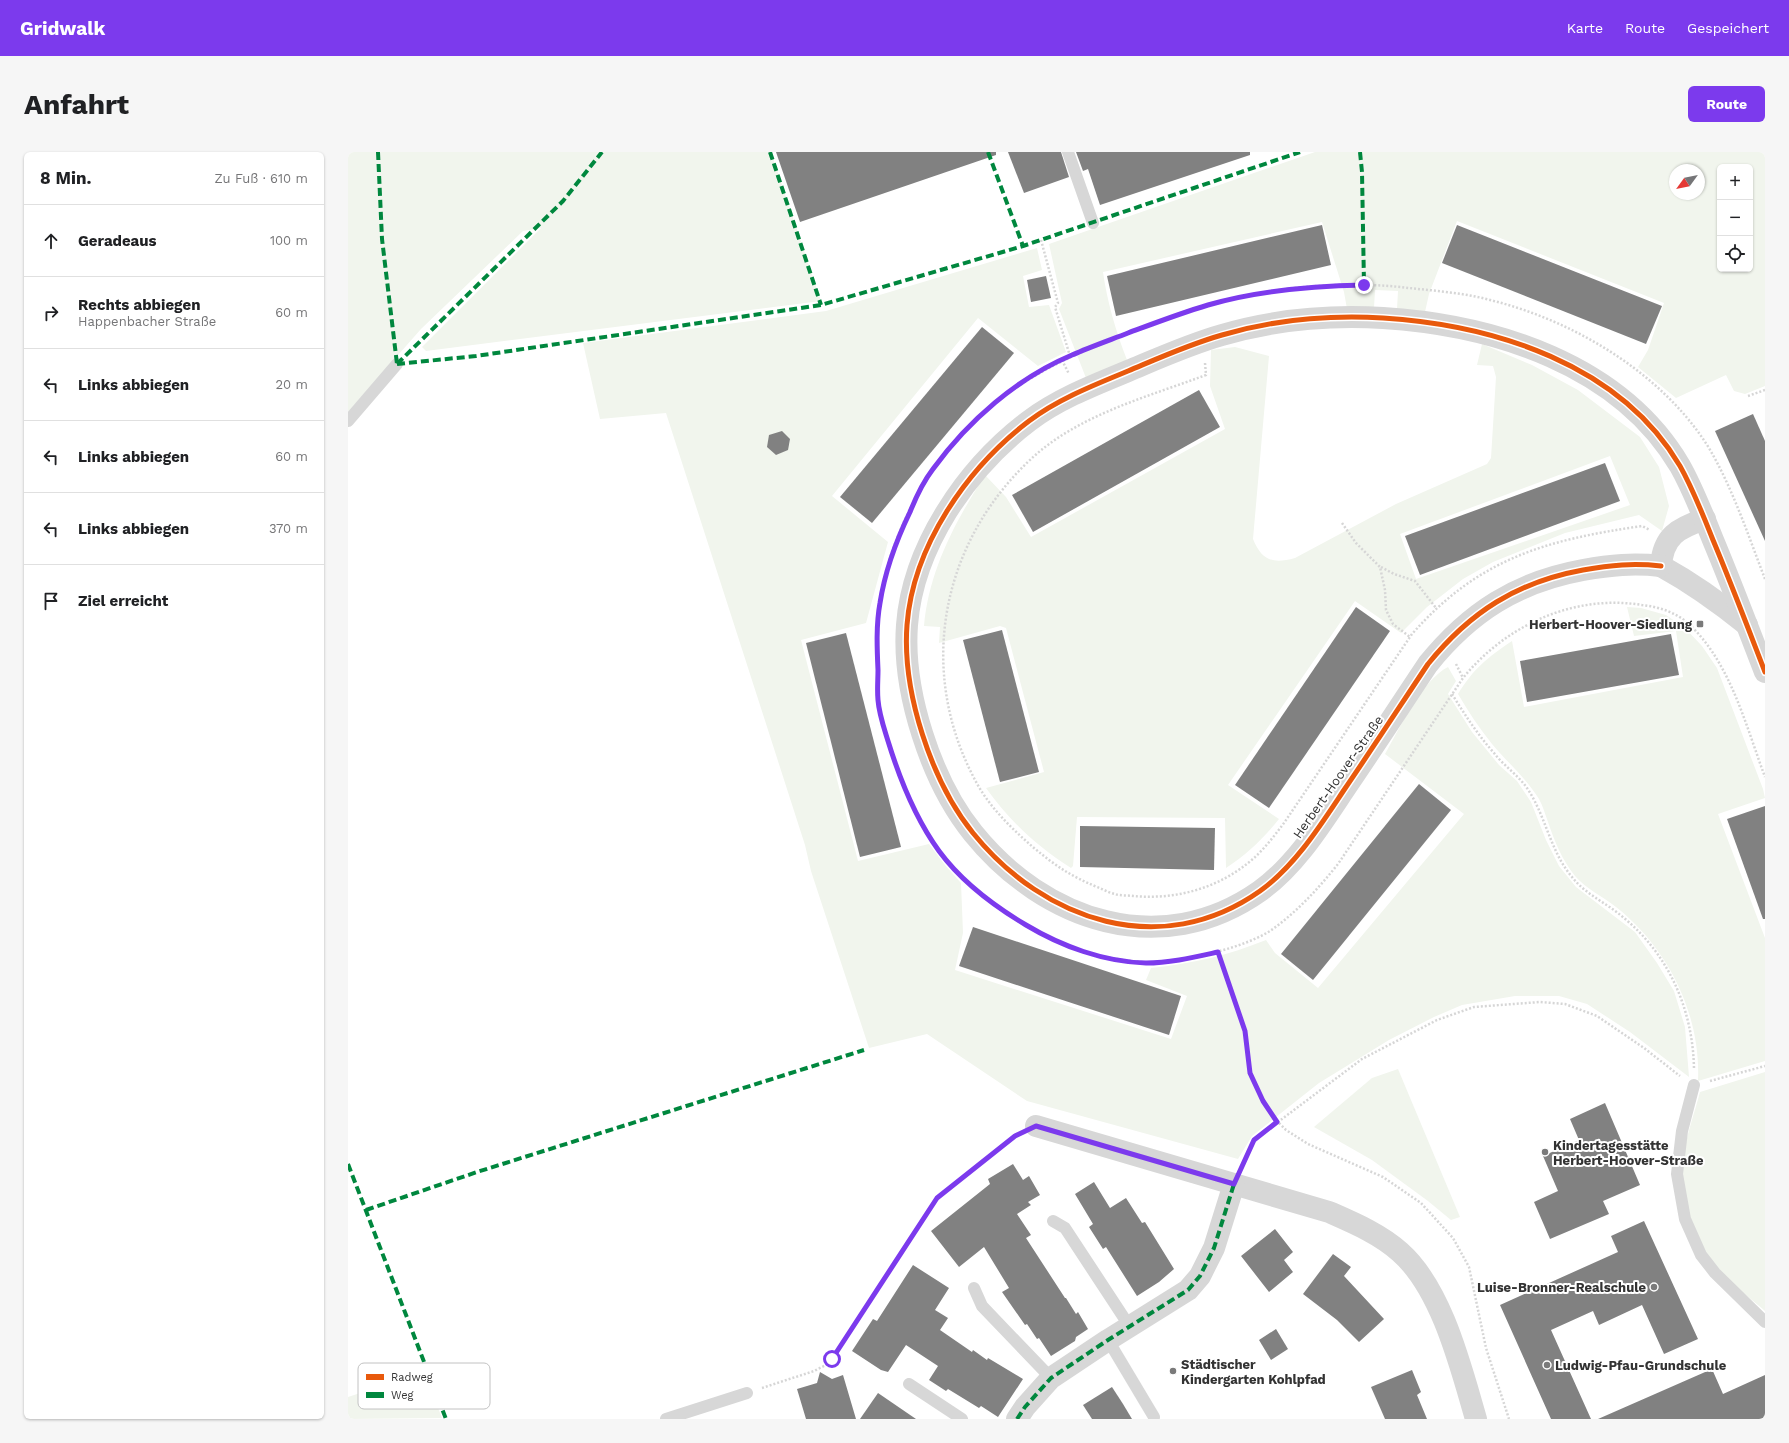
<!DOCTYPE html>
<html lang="de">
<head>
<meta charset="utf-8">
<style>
  body { margin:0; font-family:"Work Sans",sans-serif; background:#f6f6f6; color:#202124 }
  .controls { position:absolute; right:12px; top:12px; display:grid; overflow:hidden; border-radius:6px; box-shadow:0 1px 3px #0004 }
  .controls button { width:36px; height:36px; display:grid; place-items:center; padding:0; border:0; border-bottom:1px solid #e0e0e0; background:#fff; color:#202124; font:20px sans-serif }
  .compass { position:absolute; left:1321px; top:12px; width:36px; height:36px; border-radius:50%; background:#fff; box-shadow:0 1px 3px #0004; rotate:237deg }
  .stop { position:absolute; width:12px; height:12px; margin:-9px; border:3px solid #7c3aed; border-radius:50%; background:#fff }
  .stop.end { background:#7c3aed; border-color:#fff; box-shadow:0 1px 4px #0008 }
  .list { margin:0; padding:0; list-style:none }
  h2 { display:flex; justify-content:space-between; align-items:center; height:52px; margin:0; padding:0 16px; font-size:17px }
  h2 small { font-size:13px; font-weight:400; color:#757577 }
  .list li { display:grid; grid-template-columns:26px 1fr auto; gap:12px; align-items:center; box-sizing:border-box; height:72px; padding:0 16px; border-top:1px solid #e0e0e0 }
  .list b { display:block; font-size:15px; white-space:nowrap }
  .list p { margin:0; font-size:13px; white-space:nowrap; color:#757577 }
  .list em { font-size:13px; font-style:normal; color:#757577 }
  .icon { flex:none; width:22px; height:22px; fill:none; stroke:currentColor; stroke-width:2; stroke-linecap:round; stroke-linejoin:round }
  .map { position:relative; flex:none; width:1417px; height:1267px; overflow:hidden; border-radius:6px }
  header { display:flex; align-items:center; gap:24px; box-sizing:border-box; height:56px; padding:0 20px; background:#7c3aed; color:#fff }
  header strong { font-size:19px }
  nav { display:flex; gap:22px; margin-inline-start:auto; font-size:14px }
  .intro { display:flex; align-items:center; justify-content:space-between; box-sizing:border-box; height:96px; padding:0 24px }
  h1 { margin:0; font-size:28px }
  .button { padding:10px 18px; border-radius:6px; background:#7c3aed; color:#fff; font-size:14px; font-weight:700 }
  main { display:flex; gap:24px; padding:0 24px }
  aside { flex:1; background:#fff; border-radius:6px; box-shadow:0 1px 3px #0004 }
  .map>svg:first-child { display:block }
</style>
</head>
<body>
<header>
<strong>Gridwalk</strong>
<nav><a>Karte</a><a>Route</a><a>Gespeichert</a></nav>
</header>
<div class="intro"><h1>Anfahrt</h1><a class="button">Route</a></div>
<main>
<aside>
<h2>8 Min.<small>Zu Fuß · 610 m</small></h2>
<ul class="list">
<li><svg class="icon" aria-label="ahead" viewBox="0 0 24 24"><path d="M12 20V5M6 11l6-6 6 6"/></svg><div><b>Geradeaus</b></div><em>100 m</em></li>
<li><svg class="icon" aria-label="right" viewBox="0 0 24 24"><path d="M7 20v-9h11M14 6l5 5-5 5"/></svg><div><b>Rechts abbiegen</b><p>Happenbacher Straße</p></div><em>60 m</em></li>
<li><svg class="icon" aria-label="left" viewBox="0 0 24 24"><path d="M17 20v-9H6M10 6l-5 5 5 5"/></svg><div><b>Links abbiegen</b></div><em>20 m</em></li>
<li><svg class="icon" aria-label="left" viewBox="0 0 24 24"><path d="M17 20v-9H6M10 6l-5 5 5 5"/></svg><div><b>Links abbiegen</b></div><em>60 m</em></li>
<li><svg class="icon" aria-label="left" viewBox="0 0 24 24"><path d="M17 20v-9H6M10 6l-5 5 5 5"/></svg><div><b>Links abbiegen</b></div><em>370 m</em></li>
<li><svg class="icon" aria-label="arrive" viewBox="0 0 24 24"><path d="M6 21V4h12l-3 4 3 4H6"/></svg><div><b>Ziel erreicht</b></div></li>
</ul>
</aside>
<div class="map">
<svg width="1417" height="1267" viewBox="0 0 1417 1267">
  <rect width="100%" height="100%" fill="#fff"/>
  <g fill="#f1f5ed" fill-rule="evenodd">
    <path d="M 0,0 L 423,0 L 473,149 L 78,199 L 74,195 L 193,76 L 175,79 L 73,177 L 0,260 Z"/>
    <path d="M 967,0 L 1417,0 L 1417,234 L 1397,242 L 1386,239 L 1378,223 L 1328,246 L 1290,215 L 1300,198 L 1316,151 L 1109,69 L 1081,142 L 1077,160 L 1049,157 L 1050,139 L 1027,138 L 1026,156 L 999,157 L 996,140 L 974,70 L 755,120 C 759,149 768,180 779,208 L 738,226 L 711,157 L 714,151 L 701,92 ZM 1372,15 L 1402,15 L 1402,117 L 1372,117 ZM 1327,18 L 1351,18 L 1351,42 L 1327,42 Z"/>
    <path d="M 689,96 L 694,118 L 675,124 L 681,155 L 701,153 L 718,200 L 690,214 L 630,166 L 484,344 L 540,390 L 518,471 L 453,488 L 510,709 L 581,692 L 597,713 L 613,731 L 615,781 L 607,818 L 823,887 L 839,844 L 798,828 L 803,816 C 843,812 881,803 918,788 L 927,801 L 970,836 L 1116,662 L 1037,602 C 1052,576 1074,528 1100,515 L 1108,529 L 1100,542 L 1124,580 L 1151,613 L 1169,629 L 1183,650 L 1198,688 L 1211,714 L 1228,735 L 1287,780 L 1309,811 L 1326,839 L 1337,875 L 1341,925 L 1282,880 L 1239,852 L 1211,844 L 1167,844 L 1114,853 L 1086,865 L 1041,888 L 971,931 L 904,984 L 890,1007 L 679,949 L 579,882 L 521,896 L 463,719 L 457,693 L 318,261 L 252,267 L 235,191 L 478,159 Z"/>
    <path d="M 1134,192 L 1184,213 L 1230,238 L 1292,285 L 1311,315 L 1321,354 L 1314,379 L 1291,363 L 1217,381 L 1145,410 L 1115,427 L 1079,455 L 1053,481 L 1007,449 L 880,633 L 931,667 C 915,687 899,702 878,716 L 877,666 L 729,665 L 725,714 L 723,716 C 689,695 661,668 638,636 L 696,620 L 658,476 L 652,474 L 591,491 L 592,475 L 576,474 C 581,418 607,370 637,323 L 658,345 L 683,385 L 877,277 L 862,234 L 863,198 L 887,195 L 921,204 L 905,387 C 914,409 925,412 947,406 L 1048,352 L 1139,312 L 1143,306 L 1148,225 L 1145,214 L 1129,213 ZM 1262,304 L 1282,353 L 1068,427 L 1052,382 Z"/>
    <path d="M 1279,455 L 1293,456 L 1318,463 L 1337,476 L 1354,494 L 1369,516 L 1415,637 L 1417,646 L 1370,662 L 1417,786 L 1417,909 L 1350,929 C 1353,862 1320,796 1268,755 C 1254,744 1238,737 1227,724 C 1214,708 1206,688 1200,670 C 1197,662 1195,654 1191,647 C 1178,626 1160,611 1144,592 C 1131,576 1120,559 1110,542 C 1126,516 1139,506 1164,489 L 1176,555 L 1335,525 L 1328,479 L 1286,484 Z"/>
    <path d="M 1050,917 L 1112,1065 L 1103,1068 L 1080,1049 L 1024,1008 L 966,975 L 1024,926 Z"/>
    <path d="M 1417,920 L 1417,1159 C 1402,1146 1384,1133 1371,1118 C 1344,1086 1329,1040 1336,999 C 1340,979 1347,959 1352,940 Z"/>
    <path d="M 76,1220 L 94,1266 L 0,1267 L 0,1245 Z"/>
  </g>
  <g fill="#818181">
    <path d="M 428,0 L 648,0 L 648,3 L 452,70 Z"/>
    <path d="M 660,0 L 713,0 L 721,25 L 676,41 Z"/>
    <path d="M 728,0 L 902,0 L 902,3 L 752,53 L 740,17 L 735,19 Z"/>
    <path d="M 974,73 L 983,113 L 768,164 L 759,124 Z"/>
    <path d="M 1109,73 L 1314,154 L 1298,192 L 1094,111 Z"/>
    <path d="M 698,124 L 703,146 L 683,150 L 679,128 Z"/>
    <path d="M 634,175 L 666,201 L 524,371 L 492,345 Z"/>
    <path d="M 851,238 L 872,275 L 685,380 L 664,343 Z"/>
    <path d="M 1405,262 L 1417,289 L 1417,389 L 1367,279 Z"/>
    <path d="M 434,279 L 442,287 L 440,298 L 428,303 L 419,295 L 421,283 Z"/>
    <path d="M 1257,311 L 1272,349 L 1072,423 L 1057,384 Z"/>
    <path d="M 1008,455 L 1042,479 L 921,656 L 887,633 Z"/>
    <path d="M 654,478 L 691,620 L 652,630 L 615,488 Z"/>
    <path d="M 498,481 L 553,695 L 512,705 L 458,491 Z"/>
    <path d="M 1323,482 L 1331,523 L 1179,550 L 1172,509 Z"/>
    <path d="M 1071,632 L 1103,658 L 965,828 L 933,802 Z"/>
    <path d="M 1417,654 L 1417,767 L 1415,767 L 1379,667 Z"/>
    <path d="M 732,674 L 867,676 L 866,718 L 732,715 Z"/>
    <path d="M 625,775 L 833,844 L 821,883 L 611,814 Z"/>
    <path d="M 1257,951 L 1292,1033 L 1255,1049 L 1261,1062 L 1202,1087 L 1186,1050 L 1210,1039 L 1195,1004 L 1231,988 L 1222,967 Z"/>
    <path d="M 665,1012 L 675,1028 L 681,1024 L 692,1043 L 680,1050 L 683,1053 L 669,1062 L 683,1083 L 678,1086 L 717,1146 L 718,1146 L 728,1162 L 730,1160 L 740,1177 L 728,1185 L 727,1189 L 703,1204 L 691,1186 L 689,1187 L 679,1172 L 677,1173 L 654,1140 L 661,1136 L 636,1095 L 611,1115 L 583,1079 L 642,1032 L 640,1027 Z"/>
    <path d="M 746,1030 L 762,1056 L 778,1046 L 794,1071 L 797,1070 L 826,1117 L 811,1130 L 789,1144 L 758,1095 L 755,1097 L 741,1075 L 745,1072 L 727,1042 Z"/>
    <path d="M 1296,1069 L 1350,1187 L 1316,1202 L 1294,1153 L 1251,1173 L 1245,1159 L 1203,1178 L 1243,1267 L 1203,1267 L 1152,1153 L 1270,1100 L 1263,1084 Z"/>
    <path d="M 927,1077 L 945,1100 L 936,1108 L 945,1120 L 921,1140 L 893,1104 Z"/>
    <path d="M 985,1102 L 1003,1115 L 996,1124 L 1036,1167 L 1011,1190 L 989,1168 L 955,1142 Z"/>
    <path d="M 565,1113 L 601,1136 L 587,1158 L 600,1166 L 592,1178 L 624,1200 L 625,1198 L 639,1208 L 640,1206 L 675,1227 L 650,1265 L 633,1254 L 631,1256 L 600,1237 L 598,1239 L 581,1228 L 590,1214 L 558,1193 L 540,1220 L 533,1218 L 504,1199 L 525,1167 L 529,1169 Z"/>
    <path d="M 928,1177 L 940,1197 L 923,1208 L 911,1188 Z"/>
    <path d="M 1364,1217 L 1375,1242 L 1417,1223 L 1417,1267 L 1250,1267 Z"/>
    <path d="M 1064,1218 L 1073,1240 L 1069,1243 L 1079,1267 L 1037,1267 L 1023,1235 Z"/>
    <path d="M 472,1220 L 484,1227 L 495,1223 L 508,1267 L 458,1267 L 449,1237 L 469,1231 Z"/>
    <path d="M 764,1235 L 775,1252 L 784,1267 L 744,1267 L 735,1253 Z"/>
    <path d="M 530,1241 L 568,1267 L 512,1267 Z"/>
  </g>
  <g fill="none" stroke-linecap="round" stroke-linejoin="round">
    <g stroke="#d6d6d6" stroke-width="2.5" stroke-dasharray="2 2" stroke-linecap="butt">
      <path d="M 693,88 L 710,151 L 707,155 L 722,204"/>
      <path d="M 714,208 L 721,222"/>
      <path d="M 857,211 L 858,223 C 799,245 730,263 683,307 C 593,391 569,517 626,626 C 640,654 663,676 686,696 C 709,715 723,724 749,735 C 755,737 761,741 767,742 C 772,744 779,743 785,744 C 829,748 872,736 906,706 C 917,696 927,683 936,671 L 1064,482 C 1131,406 1198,388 1294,374 L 1302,378"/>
      <path d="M 1400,244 L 1417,238"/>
      <path d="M 994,371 L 1008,391 L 1032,415 L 1037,438 L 1038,458 L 1045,472 L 1062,485"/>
      <path d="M 1033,415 L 1046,422 L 1067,429 L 1088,456"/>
      <path d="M 1417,427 C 1400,383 1385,337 1361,296 C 1315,222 1228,170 1146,149 C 1118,141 1089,139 1061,136 C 996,128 925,135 862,152 C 829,162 796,175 763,188 C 712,208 666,231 625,270 C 577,317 540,387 531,454 C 529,473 529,492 530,511 C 530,523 529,537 530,549 C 531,561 536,574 539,586 C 551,625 566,665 590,698 C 620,739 673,776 719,794 C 742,803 769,808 794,810 C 815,812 838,807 860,802 C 881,797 904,790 922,779 C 948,761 970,737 990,712 L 1115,526 C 1158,473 1226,442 1294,453 C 1312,455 1330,461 1343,474 C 1383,513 1398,574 1417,625"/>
      <path d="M 1108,512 L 1115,526"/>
      <path d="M 1104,542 C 1117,563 1130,583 1146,601 C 1156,614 1170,623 1179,636 C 1198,664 1202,699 1224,725 C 1238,743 1259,751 1276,766 C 1321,803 1345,858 1346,917"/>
      <path d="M 870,800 L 897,879 L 902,921 L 915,949 L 929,969 L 938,978 L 960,992 L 1035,1025 L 1073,1051 L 1105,1086 L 1121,1115 L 1138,1196 L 1161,1267"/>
      <path d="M 1362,929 L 1417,914"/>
      <path d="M 895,1012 L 906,988 L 1014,907 L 1089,868 L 1126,855 L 1192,850 L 1217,852 L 1249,864 L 1296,896 L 1332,924"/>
      <path d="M 414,1236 L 466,1219 L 480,1212 L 589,1046 L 669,983"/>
    </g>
    <g stroke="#d7d7d7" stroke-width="12">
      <path d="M 720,0 L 745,71"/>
      <path d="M 0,269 L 49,212"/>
      <path d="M 1346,933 L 1334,979 L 1329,1022 L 1337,1067 L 1353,1103 L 1367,1121 L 1417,1170"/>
      <path d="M 705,1069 L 717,1076 L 782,1175"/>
      <path d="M 626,1136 L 634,1154 L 703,1226"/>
      <path d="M 760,1188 L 806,1265"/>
      <path d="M 561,1232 L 614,1267"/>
      <path d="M 318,1267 L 399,1241"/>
    </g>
    <g stroke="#d7d7d7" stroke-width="22">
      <path d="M 1357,367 C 1330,376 1315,384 1313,414 C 1344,431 1372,451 1399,473"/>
      <path d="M 1313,414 C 1285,411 1263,413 1235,418 C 1169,430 1122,460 1080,512 C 1052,554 1024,597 996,638 C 972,674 947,714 912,739 C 813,809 696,769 625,681 C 583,629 554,539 559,473 C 565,394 619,316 681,269 C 710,247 746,233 780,219 C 811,206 842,192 874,183 C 925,168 982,163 1035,166 C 1146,173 1272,212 1332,314 C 1345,337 1355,363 1365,388 C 1383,431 1400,476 1417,520"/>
      <path d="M 688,974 L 981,1060 C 1006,1071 1032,1082 1052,1100 C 1094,1137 1113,1216 1128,1267"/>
      <path d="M 669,1267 L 677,1255 L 703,1226 L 760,1188 L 840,1138 L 852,1124 L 866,1096 L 886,1032"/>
    </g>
    <g stroke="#00873e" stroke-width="4" stroke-dasharray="8 4" stroke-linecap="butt">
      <path d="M 30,0 L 34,87 L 49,212"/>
      <path d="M 422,0 L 473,153"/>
      <path d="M 640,0 L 675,94"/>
      <path d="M 1012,0 L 1014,20 L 1016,133"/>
      <path d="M 49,212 L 128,204 L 473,153 L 675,94 L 952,0"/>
      <path d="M 49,212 L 215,49 L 254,0"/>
      <path d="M 0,1012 L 98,1267"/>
      <path d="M 18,1058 L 129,1020 L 516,898"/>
      <path d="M 669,1267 L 677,1255 L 703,1226 L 760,1188 L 840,1138 L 852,1124 L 866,1096 L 886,1032"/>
    </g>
    <defs>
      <path id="cycleway" d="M 1313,414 C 1285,411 1263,413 1235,418 C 1169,430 1122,460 1080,512 C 1052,554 1024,597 996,638 C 972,674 947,714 912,739 C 813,809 696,769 625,681 C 583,629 554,539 559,473 C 565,394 619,316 681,269 C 710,247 746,233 780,219 C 811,206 842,192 874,183 C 925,168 982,163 1035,166 C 1146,173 1272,212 1332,314 C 1345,337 1355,363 1365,388 C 1383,431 1400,476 1417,520"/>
    </defs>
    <use href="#cycleway" stroke="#fff" stroke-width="8"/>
    <use href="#cycleway" stroke="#e8590c" stroke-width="5"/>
  </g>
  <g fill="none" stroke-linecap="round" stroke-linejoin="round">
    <path stroke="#7c3aed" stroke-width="5" d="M 484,1207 L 589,1046 L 667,984 L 688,974 L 886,1032 L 906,988 L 929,970 L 915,949 L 902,921 L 897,879 L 870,800 C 847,805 822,811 798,811 C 756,810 713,794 678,773 C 646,754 613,729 591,699 C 567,666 552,628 540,589 C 536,576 531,562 530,548 C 529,538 530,528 530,518 C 529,496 528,473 532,451 C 537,419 548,389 562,360 C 568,345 575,330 585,317 C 620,269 669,226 724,203 C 742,195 762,188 780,181 C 807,171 833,161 860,153 C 911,138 964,134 1016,133"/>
  </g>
  <g fill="#7a7a7a" stroke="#fff" stroke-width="1.5">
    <rect x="1348" y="468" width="8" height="8" rx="2"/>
    <circle cx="1197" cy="1000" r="4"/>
    <circle cx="1306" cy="1135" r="4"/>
    <circle cx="1199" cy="1213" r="4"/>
    <circle cx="825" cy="1219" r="4"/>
  </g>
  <g text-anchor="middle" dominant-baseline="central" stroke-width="4" stroke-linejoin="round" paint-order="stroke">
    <g font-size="13" font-weight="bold" fill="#333" stroke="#fff" text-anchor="start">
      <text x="1344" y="472" text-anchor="end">Herbert-Hoover-Siedlung</text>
      <text x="1205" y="993">Kindertagesstätte<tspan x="1205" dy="15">Herbert-Hoover-Straße</tspan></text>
      <text x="1298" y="1135" text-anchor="end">Luise-Bronner-Realschule</text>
      <text x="833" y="1212">Städtischer<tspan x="833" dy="15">Kindergarten Kohlpfad</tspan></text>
      <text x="1207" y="1213">Ludwig-Pfau-Grundschule</text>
    </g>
    <g font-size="13" fill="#333" stroke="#fff">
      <text transform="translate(990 625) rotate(-55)">Herbert-Hoover-Straße</text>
    </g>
  </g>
  <rect x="10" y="1211" width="132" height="46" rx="6" fill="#fff" stroke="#c2c2c2" stroke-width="1"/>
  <rect x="18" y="1222" width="18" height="6" fill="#e8590c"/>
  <rect x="18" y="1240" width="18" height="6" fill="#00873e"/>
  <g font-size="11" fill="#333">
    <text x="43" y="1229">Radweg</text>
    <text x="43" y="1247">Weg</text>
  </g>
</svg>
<div class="controls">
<button>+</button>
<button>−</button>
<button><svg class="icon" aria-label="locate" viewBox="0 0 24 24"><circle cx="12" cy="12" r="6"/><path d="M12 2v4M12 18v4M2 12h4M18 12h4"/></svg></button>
</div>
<svg class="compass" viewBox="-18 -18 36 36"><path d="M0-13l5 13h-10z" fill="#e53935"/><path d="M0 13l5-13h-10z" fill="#757577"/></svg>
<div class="stop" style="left:484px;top:1207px"></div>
<div class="stop end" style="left:1016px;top:133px"></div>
</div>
</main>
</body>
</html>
